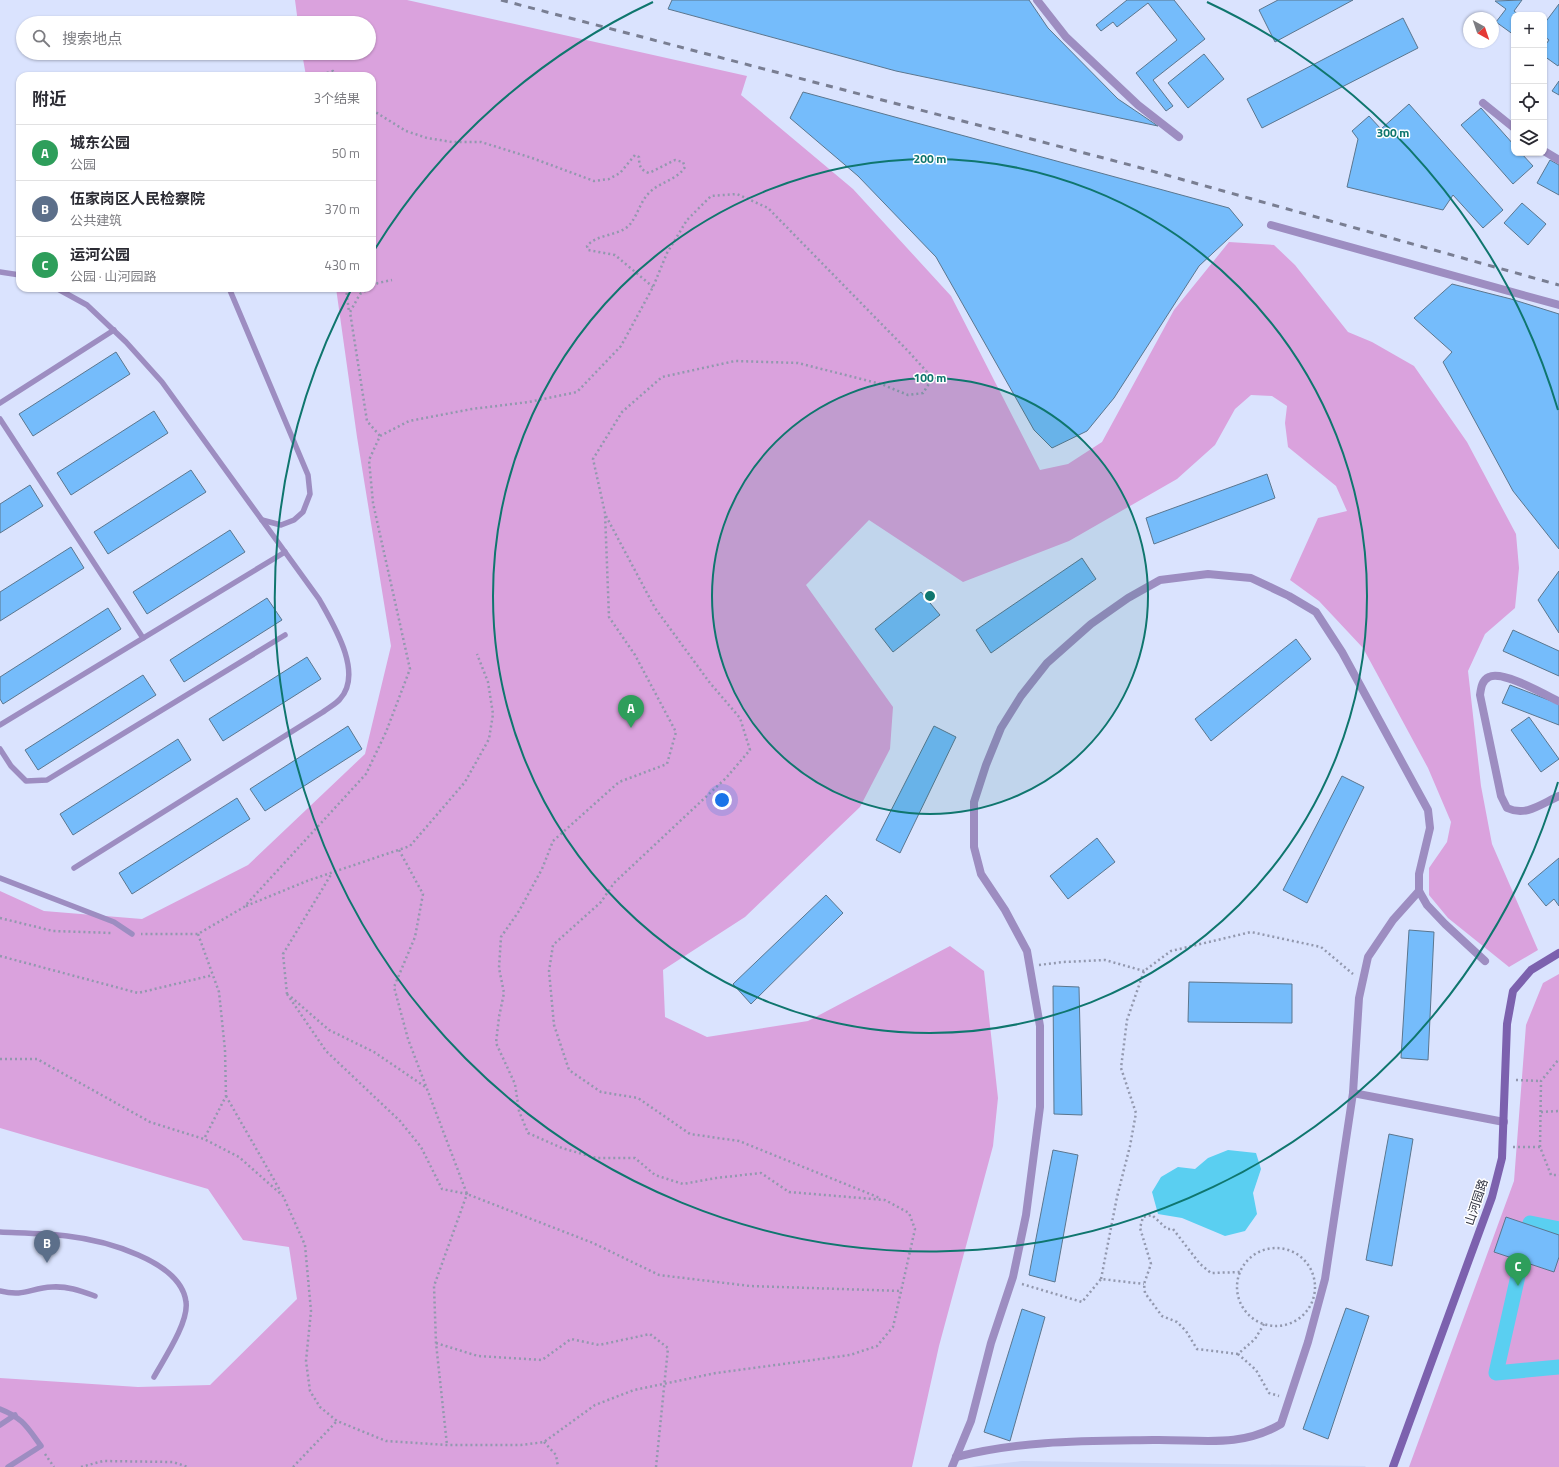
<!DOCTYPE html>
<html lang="zh">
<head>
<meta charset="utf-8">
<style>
  body { margin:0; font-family:"Titillium Web","Noto Sans SC",sans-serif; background:#f2f2f3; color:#2b2b33 }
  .controls { position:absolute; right:12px; top:12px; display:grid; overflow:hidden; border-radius:8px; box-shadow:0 1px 3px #0004 }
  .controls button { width:36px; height:36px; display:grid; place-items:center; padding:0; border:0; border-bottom:1px solid #e1e1e2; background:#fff; color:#2b2b33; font:20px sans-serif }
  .compass { position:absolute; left:1463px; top:12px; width:36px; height:36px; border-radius:50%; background:#fff; box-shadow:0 1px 3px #0004; rotate:140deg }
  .you { position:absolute; left:722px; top:800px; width:14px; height:14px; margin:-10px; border:3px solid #fff; border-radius:50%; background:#1a73e8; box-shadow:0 0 0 6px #1a73e833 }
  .badge { display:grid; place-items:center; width:26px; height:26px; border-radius:50%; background:#7c3aed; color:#fff; font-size:13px; font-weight:700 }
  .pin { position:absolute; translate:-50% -33px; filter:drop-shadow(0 1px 2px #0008) }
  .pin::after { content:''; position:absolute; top:21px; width:14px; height:12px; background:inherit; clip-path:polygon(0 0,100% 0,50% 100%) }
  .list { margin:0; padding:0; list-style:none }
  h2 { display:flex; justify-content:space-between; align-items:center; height:52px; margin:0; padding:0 16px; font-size:17px }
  h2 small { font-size:13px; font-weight:400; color:#7c7c81 }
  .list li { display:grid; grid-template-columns:26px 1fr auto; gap:12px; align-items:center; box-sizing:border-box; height:56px; padding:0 16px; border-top:1px solid #e1e1e2 }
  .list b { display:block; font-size:15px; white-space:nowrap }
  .list p { margin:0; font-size:13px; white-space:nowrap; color:#7c7c81 }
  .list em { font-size:13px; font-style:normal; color:#7c7c81 }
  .icon { flex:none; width:22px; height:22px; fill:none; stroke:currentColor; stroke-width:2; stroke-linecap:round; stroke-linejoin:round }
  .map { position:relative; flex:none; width:1559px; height:1467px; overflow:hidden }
  .search { position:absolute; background:#fff; box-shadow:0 1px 3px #0004; left:16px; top:16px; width:360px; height:44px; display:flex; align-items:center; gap:10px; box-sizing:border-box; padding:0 14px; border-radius:22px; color:#7c7c81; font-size:15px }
  .panel { position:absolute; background:#fff; box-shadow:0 1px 3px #0004; left:16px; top:72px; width:360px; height:220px; border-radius:12px }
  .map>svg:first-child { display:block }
</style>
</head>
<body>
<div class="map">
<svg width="1559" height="1467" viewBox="0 0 1559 1467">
  <rect width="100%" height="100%" fill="#dae3fe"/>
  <path fill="#cdd7f7" d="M 1022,1461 L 1366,1466 L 1365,1467 L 971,1467 Z"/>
  <g fill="#daa2dd">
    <path d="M 295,0 L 407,0 L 747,76 L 741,95 L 853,189 L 951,296 L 1040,470 L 1068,464 L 1102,442 L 1174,310 L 1229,242 L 1274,245 L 1295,265 L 1348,332 L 1372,342 L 1414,366 L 1467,442 L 1516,534 L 1519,568 L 1515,608 L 1485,634 L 1468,671 L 1481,786 L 1492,844 L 1538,950 L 1509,967 L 1448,918 L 1429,895 L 1429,868 L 1447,842 L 1451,822 L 1428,768 L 1363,648 L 1319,601 L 1290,580 L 1318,518 L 1347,511 L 1336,486 L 1288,447 L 1285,423 L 1287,406 L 1272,396 L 1251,395 L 1235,409 L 1215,445 L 1177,479 L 1069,541 L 963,582 L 869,520 L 806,585 L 893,707 L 890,749 L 860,807 L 745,917 L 663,970 L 665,1017 L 707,1037 L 808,1021 L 950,946 L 984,971 L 998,1098 L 993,1146 L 939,1346 L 912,1467 L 0,1467 L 0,1378 L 138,1387 L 210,1385 L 297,1299 L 289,1247 L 243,1240 L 208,1189 L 0,1128 L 0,891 L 44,911 L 142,919 L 248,865 L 365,754 L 391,646 L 357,437 L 336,288 L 372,288 L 372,76 L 306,76 L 302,53 L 369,53 L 369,23 L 298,23 Z"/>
    <path d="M 1559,974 L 1559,1467 L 1409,1467 L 1514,1181 L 1526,1025 L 1543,983 Z"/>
  </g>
  <path fill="#5acff1" d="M 1228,1150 L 1256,1153 L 1261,1169 L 1253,1193 L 1257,1214 L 1245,1231 L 1225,1236 L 1182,1218 L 1158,1214 L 1152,1192 L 1161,1177 L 1178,1167 L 1195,1169 L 1208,1158 Z"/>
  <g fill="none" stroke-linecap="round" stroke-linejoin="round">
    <path stroke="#5acff1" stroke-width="15" d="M 1559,1229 L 1530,1223 L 1496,1373 L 1559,1367"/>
  </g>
  <g fill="#75bcfb" stroke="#5b768e">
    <path d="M 672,0 L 1029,0 L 1048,28 L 1118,99 L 1158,126 L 896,71 L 668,9 Z"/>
    <path d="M 1127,0 L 1174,0 L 1205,39 L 1153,80 L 1173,106 L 1166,111 L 1136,73 L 1177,40 L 1148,3 L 1117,27 L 1113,22 L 1101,31 L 1096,25 Z"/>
    <path d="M 1278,0 L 1353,0 L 1275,42 L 1259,10 Z"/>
    <path d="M 1522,0 L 1514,11 L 1519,15 L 1514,15 L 1514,35 L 1496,22 L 1506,9 L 1495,1 Z"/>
    <path d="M 1559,4 L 1559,64 L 1558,66 L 1544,56 L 1544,47 L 1549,40 L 1544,36 L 1544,24 Z"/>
    <path d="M 1403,18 L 1418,48 L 1262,128 L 1247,99 Z"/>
    <path d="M 1204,54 L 1224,79 L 1188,108 L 1168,83 Z"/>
    <path d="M 1559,81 L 1559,95 L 1552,91 Z"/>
    <path d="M 803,92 L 1229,208 L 1243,225 L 1199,266 L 1114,398 L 1087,431 L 1052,448 L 1034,430 L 936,257 L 858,176 L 790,118 Z"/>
    <path d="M 1409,104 L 1503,210 L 1483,228 L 1453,195 L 1443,210 L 1347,187 L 1358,139 L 1352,131 L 1369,116 L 1381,129 Z"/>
    <path d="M 1481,108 L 1514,145 L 1514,153 L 1521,153 L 1533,166 L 1513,184 L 1461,125 Z"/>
    <path d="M 1550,160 L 1559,165 L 1559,195 L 1537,183 Z"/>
    <path d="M 1522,203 L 1546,224 L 1528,245 L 1504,223 Z"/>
    <path d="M 1452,284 L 1511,299 L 1559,314 L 1559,549 L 1513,491 L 1443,362 L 1452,352 L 1414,318 Z"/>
    <path d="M 116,352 L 130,374 L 33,436 L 19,414 Z"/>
    <path d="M 154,411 L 168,433 L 71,495 L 57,473 Z"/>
    <path d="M 191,470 L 206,492 L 108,554 L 94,532 Z"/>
    <path d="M 1267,474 L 1275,498 L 1154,544 L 1146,518 Z"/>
    <path d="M 30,485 L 43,506 L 0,533 L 0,504 Z"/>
    <path d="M 230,530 L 245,552 L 147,614 L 133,592 Z"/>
    <path d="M 71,547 L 84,568 L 0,621 L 0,592 Z"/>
    <path d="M 1082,558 L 1096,579 L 991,653 L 976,630 Z"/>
    <path d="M 1559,571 L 1559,633 L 1538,600 Z"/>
    <path d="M 921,592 L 940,615 L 893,652 L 875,629 Z"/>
    <path d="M 267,598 L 282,620 L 184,682 L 170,660 Z"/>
    <path d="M 108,608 L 121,629 L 3,704 L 0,699 L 0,677 Z"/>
    <path d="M 1513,630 L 1559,651 L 1559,676 L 1503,651 Z"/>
    <path d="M 1296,639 L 1311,659 L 1211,741 L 1195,719 Z"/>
    <path d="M 307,657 L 321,679 L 223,741 L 209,719 Z"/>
    <path d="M 143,675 L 156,695 L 38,770 L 25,750 Z"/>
    <path d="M 1510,685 L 1559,704 L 1559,725 L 1502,703 Z"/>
    <path d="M 1529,717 L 1559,759 L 1541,772 L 1511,730 Z"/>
    <path d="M 348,726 L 362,749 L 265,811 L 250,789 Z"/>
    <path d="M 934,726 L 956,737 L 900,853 L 876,840 Z"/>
    <path d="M 178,739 L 191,760 L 73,835 L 60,814 Z"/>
    <path d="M 1342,776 L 1364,787 L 1307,903 L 1283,890 Z"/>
    <path d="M 237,798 L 250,819 L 132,894 L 119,873 Z"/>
    <path d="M 1097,838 L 1115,862 L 1068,899 L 1050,876 Z"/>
    <path d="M 1559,858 L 1559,906 L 1554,899 L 1546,906 L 1528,884 Z"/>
    <path d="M 826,895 L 843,913 L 751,1004 L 733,984 Z"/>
    <path d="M 1409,930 L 1434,932 L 1428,1060 L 1401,1058 Z"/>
    <path d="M 1189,982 L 1292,984 L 1292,1023 L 1188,1022 Z"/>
    <path d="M 1053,986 L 1079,987 L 1082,1115 L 1054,1114 Z"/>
    <path d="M 1389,1134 L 1413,1139 L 1392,1266 L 1366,1260 Z"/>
    <path d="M 1053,1150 L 1078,1155 L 1055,1282 L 1029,1275 Z"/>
    <path d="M 1506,1217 L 1559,1235 L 1559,1257 L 1554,1272 L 1494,1252 Z"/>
    <path d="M 1346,1308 L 1369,1316 L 1328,1439 L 1303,1429 Z"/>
    <path d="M 1022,1309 L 1045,1317 L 1010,1441 L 984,1432 Z"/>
  </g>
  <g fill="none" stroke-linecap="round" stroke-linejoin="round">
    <g stroke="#9298ae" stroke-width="2.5" stroke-dasharray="2 3" stroke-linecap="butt">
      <path d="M 324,76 L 324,74 L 333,71 L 338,76"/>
      <path d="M 372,110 L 406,131 L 427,138 L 452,142 L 481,142 L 532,158 L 594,181 L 609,179 L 620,173 L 635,155 L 639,157 C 639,167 641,170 649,173 L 675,160 L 683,162 L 685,167 C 677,180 660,182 650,192 C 639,202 637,220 626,228 C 614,236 596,235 587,246 L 588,250 L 615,255 L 653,287"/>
      <path d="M 372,286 L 378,283 L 392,280"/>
      <path d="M 346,288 L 349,312"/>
      <path d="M 370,288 L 360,294 L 350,312 L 367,421 L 380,436"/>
      <path d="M 606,516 L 655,608 L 710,683 L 740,718 L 750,750 L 726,778 L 614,883 L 601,902 L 553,945 L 549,971 L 554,1025 L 569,1070 L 601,1092 L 638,1098 L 690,1134 L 739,1141 L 880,1198"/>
      <path d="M 399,850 L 423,894 L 415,937 L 394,987 L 408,1039 L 467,1194 L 593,1243 L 659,1275 L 750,1286 L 901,1291"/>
      <path d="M 246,906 L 307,881 L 410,846 L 465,782 L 489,739 L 493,714 L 488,682 L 477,654"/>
      <path d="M 0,918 L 53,931 L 112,933"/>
      <path d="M 198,934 L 219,992 L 225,1050 L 226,1096 L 204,1139"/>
      <path d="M 0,956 L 138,993 L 213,975"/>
      <path d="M 1039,965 L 1063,962 L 1105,960 L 1144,971"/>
      <path d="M 287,994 L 326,1051 L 400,1121 L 421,1147 L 442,1189 L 467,1194 L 434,1286 L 436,1343 L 447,1445"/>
      <path d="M 287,994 L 283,954 L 332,873"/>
      <path d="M 291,997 L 329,1030 L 374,1052 L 427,1088"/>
      <path d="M 0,1059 L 37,1059 L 150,1122 L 204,1139 L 239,1157 L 283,1196 L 305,1245 L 311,1311 L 306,1361 L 310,1391 L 320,1407 L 337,1421 L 386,1441 L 447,1445 L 521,1445 L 544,1442 L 595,1405 L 634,1390 L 716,1373 L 850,1355 L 877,1346 L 893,1327 L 915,1229 L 909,1213 L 885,1200 L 789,1192 L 761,1173 L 716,1178 L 683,1184 L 655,1175 L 635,1158 L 596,1158 L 562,1148 L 528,1133 L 519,1111 L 515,1084 L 496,1043 L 499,1017 L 504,993 L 499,968 L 501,937 L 519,911 L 542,869 L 553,841 L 619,782 L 667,764 L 676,732 L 635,655 L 609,617 L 605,513 L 593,459 L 622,412 L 662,377 L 735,361 L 798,363 L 881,384 L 908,395 L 923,393 L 930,382 L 927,372 L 909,352 L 768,208 L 737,194 L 711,196 L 687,220 L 667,253 L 653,287 L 621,346 L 577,392 L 529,402 L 472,409 L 409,421 L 380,436 L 369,460 L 373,503 L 410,669 L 386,732 L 366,774 L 244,907 L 198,934 L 141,934"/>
      <path d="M 1516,1080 L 1541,1081"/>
      <path d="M 226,1096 L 281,1192"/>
      <path d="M 1541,1112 L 1559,1111"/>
      <path d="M 1513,1147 L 1540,1147 L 1551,1175 L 1559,1175"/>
      <path d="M 1540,1147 L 1541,1081 L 1559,1059"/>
      <circle cx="1276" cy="1287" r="39"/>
      <path d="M 1101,1279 L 1117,1197 L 1130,1146 L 1136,1113 L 1121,1068 L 1127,1020 L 1144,971 L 1171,951 L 1251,932 L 1321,947 L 1353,974"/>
      <path d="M 1022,1284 L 1082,1302 L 1101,1279 L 1144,1284"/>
      <path d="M 1264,1324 L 1255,1339 L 1238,1354 L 1256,1370 L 1269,1393 L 1279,1396"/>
      <path d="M 436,1343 L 478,1356 L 542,1360 L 571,1339 L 599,1345 L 650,1334 L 668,1348"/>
      <path d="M 1238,1354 L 1197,1349 L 1186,1331 L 1177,1322 L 1162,1316 L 1145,1293 L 1144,1284 L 1151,1264 L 1140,1228 L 1143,1217 L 1152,1215 L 1167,1229 L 1173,1229 L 1200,1264 L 1211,1273 L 1241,1272"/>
      <path d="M 544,1442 L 556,1455 L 558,1467"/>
      <path d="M 45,1454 L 54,1467"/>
      <path d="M 81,1467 L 103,1461 L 173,1462 L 188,1467"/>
      <path d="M 293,1467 L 337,1421"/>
    </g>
    <g stroke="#9d8dc1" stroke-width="5.5">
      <path d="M 0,272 L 20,275"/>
      <path d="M 56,288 L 87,305 L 126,342 L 162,382 L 319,599 C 333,624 364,673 340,699 C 336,704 328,708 323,712 L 74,868"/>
      <path d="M 229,288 L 308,475 L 310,494 L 303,512 L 294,520 L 281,525 L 262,520"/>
      <path d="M 0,403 L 114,330"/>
      <path d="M 0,419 L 143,638"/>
      <path d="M 0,725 L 285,552"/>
      <path d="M 0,749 L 11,766 L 26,781 L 47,780 L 285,635"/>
      <path d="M 0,878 L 114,922 L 132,934"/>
      <path d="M 0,1232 C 22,1233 45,1233 67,1236 C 102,1240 181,1260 186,1302 C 189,1322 164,1359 154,1377"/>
      <path d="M 0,1291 C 25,1297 30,1288 52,1287 C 68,1286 81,1291 95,1296"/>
      <path d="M 0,1409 C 23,1418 27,1427 41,1446 L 8,1467"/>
      <path d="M 0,1425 L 15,1415"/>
    </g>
    <g stroke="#9d8dc1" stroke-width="8">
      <path d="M 1037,0 L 1066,37 L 1138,105 L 1179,137"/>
      <path d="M 1483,103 L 1514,128"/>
      <path d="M 1544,151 L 1559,160"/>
      <path d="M 1271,225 L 1559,305"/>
      <path d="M 1558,701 C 1544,694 1502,670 1489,677 C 1482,680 1481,688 1480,695 L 1501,796 L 1507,808 C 1526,817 1541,804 1559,796"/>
      <path d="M 1353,1093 L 1504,1122"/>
      <path d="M 956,1457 C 1023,1440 1086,1441 1153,1440 C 1199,1439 1239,1449 1281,1424 L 1308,1342 L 1325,1279 L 1353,1093 L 1359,998 L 1368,957 L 1393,920 L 1419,891"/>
      <path d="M 952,1467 L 971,1421 L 991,1343 L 1013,1277 L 1026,1215 L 1040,1107 L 1040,1026 L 1027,951 L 1005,910 L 981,874 L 974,847 L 974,802 L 986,765 L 1001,728 L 1021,696 L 1047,663 L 1091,624 L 1128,598 L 1160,580 L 1208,574 L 1251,578 L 1289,596 L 1316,612 L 1342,652 L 1428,810 L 1430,828 L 1419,874 L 1419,891 L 1427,905 L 1445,924 L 1485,961"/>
    </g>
    <path stroke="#7c61ae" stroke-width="8" d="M 1393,1467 L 1492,1197 L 1502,1158 L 1507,1024 L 1513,991 L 1531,970 L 1559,953"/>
    <path stroke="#797e92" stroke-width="3" stroke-dasharray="7 7" stroke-linecap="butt" d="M 501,0 L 1134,166 L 1559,285"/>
    <path stroke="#9298ae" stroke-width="2.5" stroke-dasharray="2 3" stroke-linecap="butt" d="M 656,1467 L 668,1348"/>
  </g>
  <circle cx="930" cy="596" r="218" fill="#0f766e" fill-opacity=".12"/>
  <g fill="none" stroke="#0f766e" stroke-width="2">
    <circle cx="930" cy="596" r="218"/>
    <circle cx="930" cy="596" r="437"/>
    <path d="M1558 782A655 655 0 1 1 352 288M375 249A655 655 0 0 1 653 2M1207 2A655 655 0 0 1 1558 410"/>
  </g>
  <g text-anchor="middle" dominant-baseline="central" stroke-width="3" stroke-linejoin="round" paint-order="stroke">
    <g font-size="12" fill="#303341" stroke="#fff">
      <text transform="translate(1476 1202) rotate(-72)">山河园路</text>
    </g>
  </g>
  <circle cx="930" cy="596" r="6" fill="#0f766e" stroke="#fff" stroke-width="2"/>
  <g font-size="12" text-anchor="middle" font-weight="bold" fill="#0f766e" stroke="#fff" stroke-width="3" stroke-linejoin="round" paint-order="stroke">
    <text x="1393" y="137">300 m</text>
    <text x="930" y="163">200 m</text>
    <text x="930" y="382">100 m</text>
  </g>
</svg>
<div class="controls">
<button>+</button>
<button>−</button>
<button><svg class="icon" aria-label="locate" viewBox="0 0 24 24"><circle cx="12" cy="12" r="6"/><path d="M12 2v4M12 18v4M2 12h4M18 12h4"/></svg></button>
<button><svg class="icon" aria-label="layers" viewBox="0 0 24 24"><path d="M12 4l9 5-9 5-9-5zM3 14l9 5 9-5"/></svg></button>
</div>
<svg class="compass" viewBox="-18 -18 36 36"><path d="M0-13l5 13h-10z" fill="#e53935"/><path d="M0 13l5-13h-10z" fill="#7c7c81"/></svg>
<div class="you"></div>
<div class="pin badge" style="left:631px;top:728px;background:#2e9e5b">A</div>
<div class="pin badge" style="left:47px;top:1263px;background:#5c6f8a">B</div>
<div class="pin badge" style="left:1518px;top:1286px;background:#2e9e5b">C</div>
<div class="search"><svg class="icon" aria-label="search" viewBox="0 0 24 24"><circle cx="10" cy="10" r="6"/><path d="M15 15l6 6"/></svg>搜索地点</div>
<section class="panel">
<h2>附近<small>3个结果</small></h2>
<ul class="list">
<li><span class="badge" style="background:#2e9e5b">A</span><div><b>城东公园</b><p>公园</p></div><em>50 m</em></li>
<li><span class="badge" style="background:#5c6f8a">B</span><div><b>伍家岗区人民检察院</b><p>公共建筑</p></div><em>370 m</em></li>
<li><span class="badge" style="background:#2e9e5b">C</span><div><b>运河公园</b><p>公园 · 山河园路</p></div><em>430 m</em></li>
</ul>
</section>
</div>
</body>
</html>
